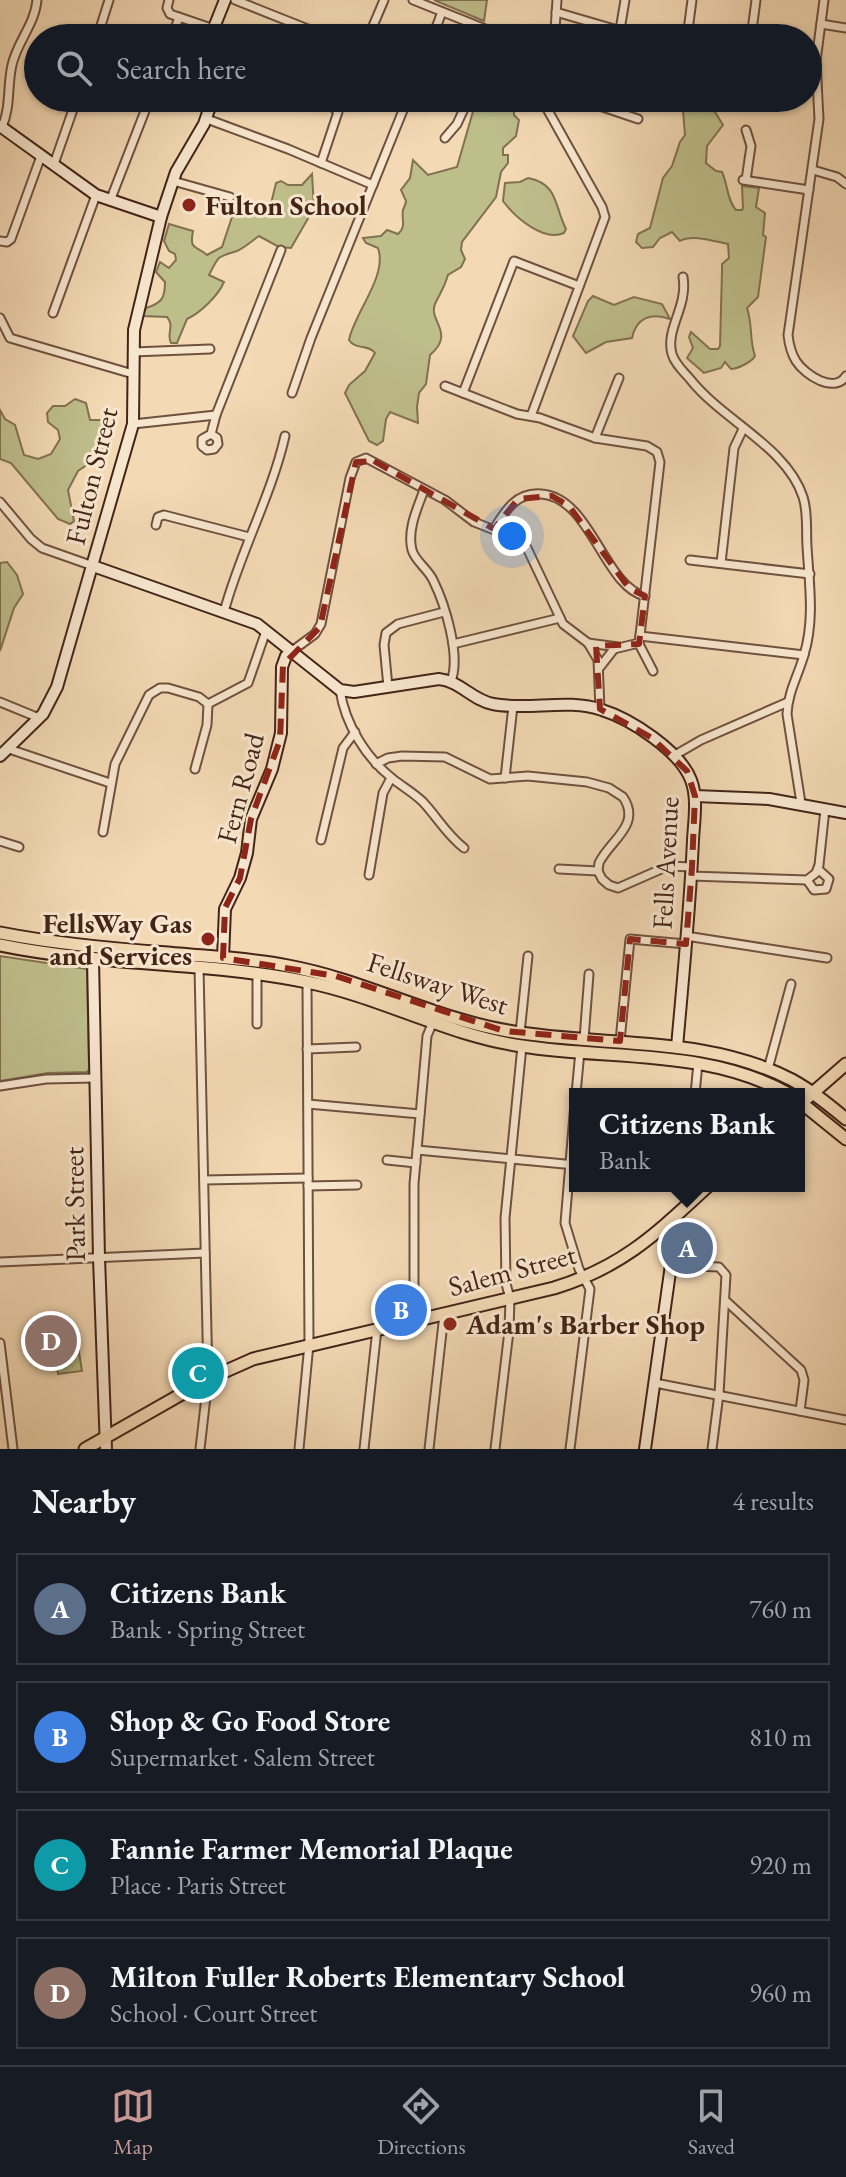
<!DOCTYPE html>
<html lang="en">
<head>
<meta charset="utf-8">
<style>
  body { margin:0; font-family:"EB Garamond",serif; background:#20242c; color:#f1f3f6 }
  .you { position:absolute; left:512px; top:536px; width:28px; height:28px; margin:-20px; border:6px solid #fff; border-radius:50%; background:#1a73e8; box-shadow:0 0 0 12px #1a73e833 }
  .badge { display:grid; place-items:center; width:52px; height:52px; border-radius:50%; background:#c59692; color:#fff; font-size:26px; font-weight:700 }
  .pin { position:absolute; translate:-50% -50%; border:4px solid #fff; box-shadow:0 2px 8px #0006 }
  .popup { position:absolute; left:569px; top:1088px; width:236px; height:104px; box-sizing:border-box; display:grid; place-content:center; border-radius:0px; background:#171b24; filter:drop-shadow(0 2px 6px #0005); font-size:26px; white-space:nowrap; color:#9ea1a6 }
  .popup b { font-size:30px; color:#f1f3f6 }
  .popup::after { content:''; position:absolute; left:50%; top:100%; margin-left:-16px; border:16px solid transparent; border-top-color:#171b24 }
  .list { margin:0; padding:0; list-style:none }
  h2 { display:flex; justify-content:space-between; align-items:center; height:104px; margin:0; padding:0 32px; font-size:34px }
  h2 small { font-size:26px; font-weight:400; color:#9ea1a6 }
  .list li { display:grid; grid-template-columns:52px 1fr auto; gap:24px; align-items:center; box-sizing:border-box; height:112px; margin:0 16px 16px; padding:0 16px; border:2px solid #363941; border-radius:0px }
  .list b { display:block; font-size:30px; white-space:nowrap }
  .list p { margin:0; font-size:26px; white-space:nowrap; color:#9ea1a6 }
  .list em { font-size:26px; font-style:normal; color:#9ea1a6 }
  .icon { flex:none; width:44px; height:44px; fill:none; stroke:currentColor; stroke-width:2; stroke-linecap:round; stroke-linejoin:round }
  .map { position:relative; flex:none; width:846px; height:1449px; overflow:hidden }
  .search { position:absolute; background:#171b24; box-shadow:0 2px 6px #0004; left:24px; right:24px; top:24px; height:88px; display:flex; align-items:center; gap:20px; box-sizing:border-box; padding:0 28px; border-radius:44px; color:#9ea1a6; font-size:30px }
  .sheet { height:616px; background:#171b24 }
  nav { display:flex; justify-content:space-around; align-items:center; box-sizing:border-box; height:112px; border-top:2px solid #363941; background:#171b24; font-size:22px; color:#9ea1a6 }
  nav a { display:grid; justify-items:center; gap:4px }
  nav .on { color:#c59692 }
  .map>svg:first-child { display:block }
</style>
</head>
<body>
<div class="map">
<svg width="846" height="1449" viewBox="0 0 846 1449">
  <rect width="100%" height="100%" fill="#f3d9b4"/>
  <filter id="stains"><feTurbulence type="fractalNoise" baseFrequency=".0025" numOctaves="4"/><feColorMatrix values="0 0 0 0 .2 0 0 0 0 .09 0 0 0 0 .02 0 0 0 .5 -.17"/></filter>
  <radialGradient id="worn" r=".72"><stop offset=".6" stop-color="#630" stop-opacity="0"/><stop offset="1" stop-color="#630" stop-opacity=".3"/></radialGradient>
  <g fill="#bebe8b" stroke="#817152" stroke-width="2">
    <path d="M 434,0 L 487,0 L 484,21 Z"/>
    <path d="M 480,98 L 525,98 L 520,107 L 514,110 L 514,115 L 519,120 L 516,136 L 503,148 L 503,155 L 508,155 L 508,163 L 501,172 L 496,197 L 462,242 L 461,250 L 465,259 L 461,267 L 448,275 C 444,289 440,293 435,304 C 428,321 456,333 430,355 L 426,384 L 419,393 L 417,407 L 418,423 L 390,412 L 386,419 L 383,441 L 377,445 L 369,441 L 345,393 L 349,385 L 365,371 L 375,353 C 369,344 355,350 349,340 C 354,313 388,276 378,248 L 366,243 L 363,238 L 381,236 L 387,230 L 398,234 C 407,226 401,220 403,210 C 404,207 406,204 406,201 L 401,190 L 410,178 L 413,160 L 428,175 L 457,167 L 474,108 Z"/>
    <path d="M 682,98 L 715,98 L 710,104 L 723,125 L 707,146 L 706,163 L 716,171 L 722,172 C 728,185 727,200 736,210 L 742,210 L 743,208 L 742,186 L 759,188 L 756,207 L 765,213 L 763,235 L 766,237 L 758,297 L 747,308 C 753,326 749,339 755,356 C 752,362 737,369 731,369 L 725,362 L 721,368 L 704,373 L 687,358 L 693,348 L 689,337 L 691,332 L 710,349 L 718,349 L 720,346 L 722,271 L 722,264 L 729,258 L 728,244 C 713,241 692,234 680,241 L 672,232 L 660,238 L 653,247 L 642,248 L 636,242 L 638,234 L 650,228 L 663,178 L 672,166 L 680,142 L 685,135 Z"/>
    <path d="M 312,174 L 314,208 L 291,248 L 279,247 L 259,236 C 253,240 244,248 237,251 C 216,258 220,254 209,275 L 224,282 C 218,296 200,313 187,319 L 177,343 L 171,343 C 166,334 175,326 167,317 L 143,316 L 146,308 C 162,303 165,298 165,282 L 156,272 L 160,262 L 169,268 L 176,260 L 175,254 L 169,251 L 164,241 L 169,224 L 193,231 C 189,251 196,245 207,255 L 222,247 L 236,205 L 269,212 L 276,183 L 281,181 L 288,185 L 302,185 Z"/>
    <path d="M 528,178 C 559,184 554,206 566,229 L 564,233 C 543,242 515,217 503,201 L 505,183 L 520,182 Z"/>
    <path d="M 593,296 L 614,305 L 634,297 L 662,304 L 670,319 C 651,312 636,318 632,338 L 606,342 L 586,353 L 573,336 L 588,301 Z"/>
    <path d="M 75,399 L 86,403 L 90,420 L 106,420 L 111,439 L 109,450 L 78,471 L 68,490 L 74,521 L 70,524 L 58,519 L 11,463 L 0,459 L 0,410 L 5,419 L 15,425 L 24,455 L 38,459 L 51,454 L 60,439 L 58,430 L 48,422 L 47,413 L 53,406 L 65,406 Z"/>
    <path d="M 7,562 L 17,575 L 23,594 L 14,608 L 0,651 L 0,563 Z"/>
    <path d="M 0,956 L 87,969 L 89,1069 L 87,1072 L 48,1073 L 0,1081 Z"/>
    <path d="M 78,1346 L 82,1371 L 58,1374 L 54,1349 Z"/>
  </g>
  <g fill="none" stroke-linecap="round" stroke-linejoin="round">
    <defs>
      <g id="street">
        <path d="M 169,0 L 167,8 L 170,14 L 214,29"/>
        <path d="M 235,0 L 328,37"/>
        <path d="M 413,0 L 508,38"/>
        <path d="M 824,0 L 816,61 L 819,119 L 788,335 C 789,344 791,353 796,361 C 805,375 834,394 846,376"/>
        <path d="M 556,12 L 645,38"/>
        <path d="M 821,24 L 846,28"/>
        <path d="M 620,30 L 625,0"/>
        <path d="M 370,33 L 384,0"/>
        <path d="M 507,36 L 521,38"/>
        <path d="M 97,38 L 109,0"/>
        <path d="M 172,38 L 179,17"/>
        <path d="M 432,38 L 442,12"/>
        <path d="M 551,38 L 555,30 L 557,0"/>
        <path d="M 687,38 L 692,0"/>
        <path d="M 751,38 L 756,0"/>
        <path d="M 576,98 L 638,119"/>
        <path d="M 548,108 L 570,98"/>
        <path d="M 207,119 L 288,149 L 373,185"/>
        <path d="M 2,127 C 11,106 7,87 12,65 C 17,42 35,24 37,0"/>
        <path d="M 746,130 L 751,146 L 746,180"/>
        <path d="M 445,138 L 457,124 L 469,98"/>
        <path d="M 321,163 L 338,112 L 323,98"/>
        <path d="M 54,164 L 77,98"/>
        <path d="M 813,170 L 837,177 L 846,184"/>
        <path d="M 743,180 L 809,190"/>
        <path d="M 173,181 L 230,197"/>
        <path d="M 110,201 L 150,98"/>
        <path d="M 0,241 L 7,242 L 11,239 L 41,156"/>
        <path d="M 683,277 C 688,307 665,329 672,354 C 675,364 683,371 690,379 C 722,420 787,447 803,497 C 808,512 806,530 807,546 C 809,582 815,619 804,655 C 798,676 788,692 787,714 L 801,803"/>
        <path d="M 53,313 L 96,195"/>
        <path d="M 0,318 L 10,338 L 133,374"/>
        <path d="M 133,352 L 210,349"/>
        <path d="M 445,386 L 517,414 L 540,418 L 595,438 L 647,446 L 657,452 L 660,462 L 639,644 L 653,671"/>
        <path d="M 292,393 L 311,338 L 408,98"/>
        <path d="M 463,393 L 514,261 L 579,286"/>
        <path d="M 531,416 L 605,217 L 602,207 L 541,98"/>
        <path d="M 133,424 L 216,415"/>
        <path d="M 211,434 L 217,438 L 218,444 L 214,449 L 207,450 L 202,446 L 202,439 L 211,434 L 216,415 L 281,250"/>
        <path d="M 595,438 L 619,378"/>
        <path d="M 424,490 C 417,509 407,530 412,550 C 415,561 428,569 433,580 C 445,604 461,656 451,681"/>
        <path d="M 0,502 L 31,539 L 42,548 L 93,566"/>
        <path d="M 156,525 L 158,517 L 164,515 L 249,537"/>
        <path d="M 494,529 C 505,511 516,492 541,494 C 591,497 604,587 645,596"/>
        <path d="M 690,560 L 810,574"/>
        <path d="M 721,563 L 734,448 L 743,429"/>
        <path d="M 224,612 C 240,552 271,497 285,436"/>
        <path d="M 640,636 L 804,655"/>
        <path d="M 588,643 L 618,647"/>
        <path d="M 453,644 L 560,618"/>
        <path d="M 292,651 L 315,634 L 321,624 L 350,478 L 356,462 L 366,458 L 445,500 L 474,522 L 512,537 L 527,548 L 563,624 L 588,643 L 598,660 L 600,709"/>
        <path d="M 600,667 L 614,649 L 639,643"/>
        <path d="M 388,687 L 384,645 L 386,633 L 398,624 L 444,612"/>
        <path d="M 340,690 C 345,724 366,758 393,779 C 403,787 414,793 423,802 C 437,817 447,835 464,848"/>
        <path d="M 0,702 L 39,718"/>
        <path d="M 208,704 L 248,683 L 266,631"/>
        <path d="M 9,749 L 110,783"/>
        <path d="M 675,755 L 701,740 L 788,702"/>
        <path d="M 376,764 L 388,758 L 402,756 L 445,757 L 490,779 L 528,776 L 587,782 L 609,788 L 623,797 C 642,825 610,840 599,863 L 598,871 L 602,879 L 609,885 L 618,888 L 668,866 L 692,867"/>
        <path d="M 505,778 L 513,706"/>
        <path d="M 103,832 L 115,764 L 149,695 L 160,688 L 168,688 L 199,697 L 208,704 L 207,725 L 195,769"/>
        <path d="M 321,840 L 343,748 L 355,732"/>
        <path d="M 0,841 L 19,847"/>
        <path d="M 559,869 L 598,871"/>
        <path d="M 369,875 L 383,793 L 391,778"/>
        <path d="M 691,876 L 807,880 L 816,873 L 819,865 L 825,809"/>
        <path d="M 807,880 L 814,890 L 826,889 L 829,879 L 818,869"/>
        <path d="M 686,936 L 827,958"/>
        <path d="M 199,968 L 208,1379 L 200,1449"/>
        <path d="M 257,1024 L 257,973"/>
        <path d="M 520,1033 L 528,956"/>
        <path d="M 584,1039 L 589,974"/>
        <path d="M 620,1041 L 630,939 L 686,944"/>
        <path d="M 307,1049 L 356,1047"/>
        <path d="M 768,1069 L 791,984"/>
        <path d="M 0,1086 L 46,1079 L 96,1078"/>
        <path d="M 576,1094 L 580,1051"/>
        <path d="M 695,1094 L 698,1063"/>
        <path d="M 308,1104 L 420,1114"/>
        <path d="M 417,1150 L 575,1165"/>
        <path d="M 387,1160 L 416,1163"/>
        <path d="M 204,1180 L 308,1178"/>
        <path d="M 308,1186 L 357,1185"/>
        <path d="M 688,1186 L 697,1197"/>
        <path d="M 0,1262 L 205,1253"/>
        <path d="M 671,1265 L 719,1267 L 726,1275 L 719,1394 L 712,1449"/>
        <path d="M 726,1301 L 801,1370 L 804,1380 L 800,1411"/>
        <path d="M 414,1320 L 414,1184 L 427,1036 L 432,1024"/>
        <path d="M 0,1343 L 13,1449"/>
        <path d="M 655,1383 L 846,1420"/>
        <path d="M 299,1449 L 309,1344 L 307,982"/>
        <path d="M 364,1449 L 377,1329"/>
        <path d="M 429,1449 L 444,1314"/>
        <path d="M 495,1449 L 509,1331 L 510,1298 L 506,1284 L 505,1218 L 522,1046"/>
        <path d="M 570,1449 L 590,1289 L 579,1269 L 565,1223 L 575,1103"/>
      </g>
      <g id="secondary">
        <path d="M 214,38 L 215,25 L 225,0"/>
        <path d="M 0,126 L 96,195 L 161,217"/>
        <path d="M 93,566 L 257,624 L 340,690 L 354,692 L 439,679 C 460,681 472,700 493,704 C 529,711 567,698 602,710 C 631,719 680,751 691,780 C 698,798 694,821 693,840 C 690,909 683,978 677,1047"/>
        <path d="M 0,756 L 43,714 L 57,687 L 133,424 L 134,330 L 161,217 L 176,172 L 204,124 L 213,98"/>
        <path d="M 695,796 L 769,799 L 846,813"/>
        <path d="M 223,958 L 225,909 L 240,878 L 247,853 L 251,819 L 272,769 L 281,733 L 282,667 L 286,656 L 292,651"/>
        <path d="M 93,959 L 99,1258 L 106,1449"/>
        <path d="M 645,1449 L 671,1265 L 668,1241 L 661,1230"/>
      </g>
      <g id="primary">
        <path d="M 0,933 C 56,944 111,949 168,953 C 208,957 249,958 288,966 C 364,980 432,1018 508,1031 C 603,1048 704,1034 792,1080 C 812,1091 829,1105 846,1119"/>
        <path d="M 0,945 C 101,966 206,961 307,982 C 381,997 447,1035 522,1046 C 612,1060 706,1048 789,1094"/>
        <path d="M 799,1101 L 846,1139"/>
        <path d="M 799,1105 L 846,1064"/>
        <path d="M 85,1449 L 208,1379 L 253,1359 L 554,1288 C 623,1267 657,1233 708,1186"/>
      </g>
    </defs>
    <use href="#street" stroke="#70513f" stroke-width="11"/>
    <use href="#secondary" stroke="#442418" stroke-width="14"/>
    <use href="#primary" stroke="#442418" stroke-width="15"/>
    <use href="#street" stroke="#f7e6ce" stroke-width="7"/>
    <use href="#secondary" stroke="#f7e6ce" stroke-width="10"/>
    <use href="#primary" stroke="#f3d9b4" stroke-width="11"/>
  </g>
  <path fill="none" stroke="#8f2418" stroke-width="6" stroke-dasharray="16 10" stroke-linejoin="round" d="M 374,461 L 494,529 L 518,499 L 552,496 L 569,506 L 629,588 L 645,596 L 639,644 L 596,646 L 600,709 L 652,738 L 687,771 L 695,796 L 692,867 L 686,944 L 630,939 L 620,1041 L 504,1031 L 336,976 L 223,958 L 225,908 L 240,878 L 251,819 L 280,740 L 283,665 L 320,627 L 356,462 Z"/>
  <g fill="#8f2418" stroke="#f7e6ce" stroke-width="3">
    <circle cx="189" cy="205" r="8"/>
    <circle cx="208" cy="939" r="8"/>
    <circle cx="450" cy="1324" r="8"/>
  </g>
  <g text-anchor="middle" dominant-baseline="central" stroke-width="6" stroke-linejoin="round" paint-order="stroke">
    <g font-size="28" font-weight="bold" fill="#442418" stroke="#f7e6ce" text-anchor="start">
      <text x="205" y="205">Fulton School</text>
      <text x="192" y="923" text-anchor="end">FellsWay Gas<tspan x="192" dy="32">and Services</tspan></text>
      <text x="466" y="1324">Adam's Barber Shop</text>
    </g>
    <g font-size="28" fill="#442418" stroke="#f7e6ce">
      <text transform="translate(91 476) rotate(-76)">Fulton Street</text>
      <text transform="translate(240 788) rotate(-75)">Fern Road</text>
      <text transform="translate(665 863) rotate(-87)">Fells Avenue</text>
      <text transform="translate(438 983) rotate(18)">Fellsway West</text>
      <text transform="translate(74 1204) rotate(-91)">Park Street</text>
      <text transform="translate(512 1270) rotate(-15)">Salem Street</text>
    </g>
  </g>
  <rect width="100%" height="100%" filter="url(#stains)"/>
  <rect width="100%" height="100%" fill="url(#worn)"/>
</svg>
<div class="you"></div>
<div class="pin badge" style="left:687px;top:1248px;background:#5c6f8a">A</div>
<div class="popup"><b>Citizens Bank</b>Bank</div>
<div class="pin badge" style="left:401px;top:1310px;background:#3f7fe0">B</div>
<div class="pin badge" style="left:198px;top:1373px;background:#0f9aa8">C</div>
<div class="pin badge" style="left:51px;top:1341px;background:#8d6e63">D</div>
<div class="search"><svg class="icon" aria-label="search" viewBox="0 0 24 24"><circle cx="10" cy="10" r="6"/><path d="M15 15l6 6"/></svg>Search here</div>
</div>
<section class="sheet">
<h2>Nearby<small>4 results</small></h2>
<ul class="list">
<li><span class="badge" style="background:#5c6f8a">A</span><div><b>Citizens Bank</b><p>Bank · Spring Street</p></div><em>760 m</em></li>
<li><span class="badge" style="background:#3f7fe0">B</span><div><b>Shop &amp; Go Food Store</b><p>Supermarket · Salem Street</p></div><em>810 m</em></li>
<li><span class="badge" style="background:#0f9aa8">C</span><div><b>Fannie Farmer Memorial Plaque</b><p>Place · Paris Street</p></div><em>920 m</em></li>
<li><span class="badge" style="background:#8d6e63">D</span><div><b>Milton Fuller Roberts Elementary School</b><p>School · Court Street</p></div><em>960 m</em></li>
</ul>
</section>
<nav>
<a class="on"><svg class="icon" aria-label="map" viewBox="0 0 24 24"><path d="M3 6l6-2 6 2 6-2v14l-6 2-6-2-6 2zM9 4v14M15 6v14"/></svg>Map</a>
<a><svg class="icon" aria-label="directions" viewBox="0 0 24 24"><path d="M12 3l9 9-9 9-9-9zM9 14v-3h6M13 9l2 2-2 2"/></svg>Directions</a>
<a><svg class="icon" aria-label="saved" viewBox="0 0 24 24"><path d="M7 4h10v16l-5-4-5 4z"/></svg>Saved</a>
</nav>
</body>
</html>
